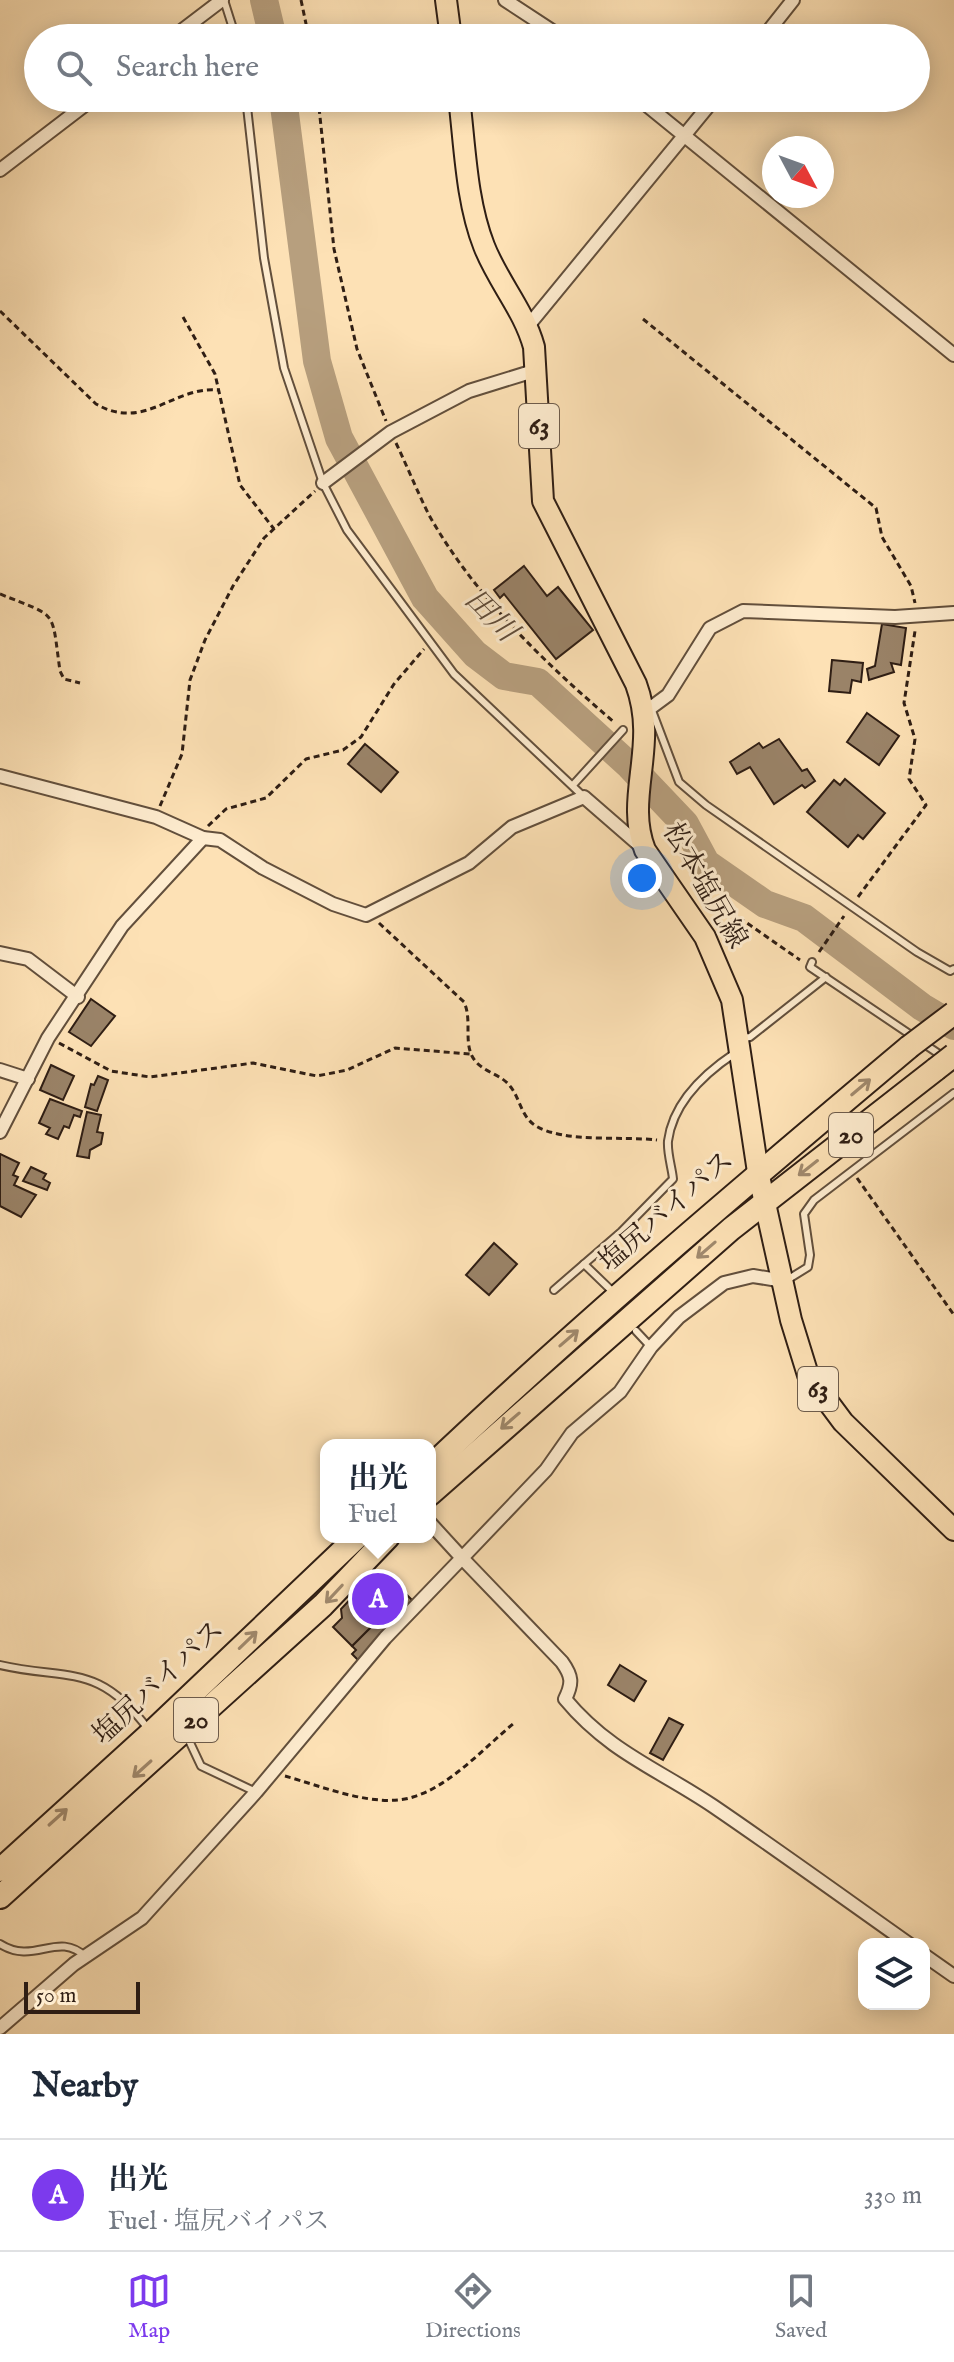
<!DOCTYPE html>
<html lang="en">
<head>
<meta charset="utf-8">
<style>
  body { margin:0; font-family:"IM FELL English","Noto Serif JP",serif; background:#f6f6f7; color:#1f2937 }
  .controls { position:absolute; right:24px; bottom:24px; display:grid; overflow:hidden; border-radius:16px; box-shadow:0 4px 20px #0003 }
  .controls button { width:72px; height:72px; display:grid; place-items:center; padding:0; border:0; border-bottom:2px solid #e0e1e3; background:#fff; color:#1f2937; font:40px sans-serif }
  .compass { position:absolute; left:762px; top:136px; width:72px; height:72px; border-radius:50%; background:#fff; box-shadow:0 4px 20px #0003; rotate:131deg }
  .scale { position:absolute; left:24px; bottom:20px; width:116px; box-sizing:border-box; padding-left:8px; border:4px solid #2f1e14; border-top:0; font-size:22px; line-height:28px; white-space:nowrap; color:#2f1e14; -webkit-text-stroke:6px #feeccf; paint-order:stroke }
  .you { position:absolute; left:642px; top:878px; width:28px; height:28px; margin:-20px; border:6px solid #fff; border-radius:50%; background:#1a73e8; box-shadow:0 0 0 12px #1a73e833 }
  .badge { display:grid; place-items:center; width:52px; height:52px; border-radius:50%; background:#7c3aed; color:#fff; font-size:26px; font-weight:700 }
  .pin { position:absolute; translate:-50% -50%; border:4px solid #fff; box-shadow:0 2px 8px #0006 }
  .popup { position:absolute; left:320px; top:1439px; width:116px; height:104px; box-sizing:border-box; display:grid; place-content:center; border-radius:16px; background:#fff; filter:drop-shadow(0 2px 6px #0005); font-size:26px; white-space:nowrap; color:#747a83 }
  .popup b { font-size:30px; color:#1f2937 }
  .popup::after { content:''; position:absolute; left:50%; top:100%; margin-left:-16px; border:16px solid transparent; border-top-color:#fff }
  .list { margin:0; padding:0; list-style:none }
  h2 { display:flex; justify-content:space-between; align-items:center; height:104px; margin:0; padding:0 32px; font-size:34px }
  h2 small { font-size:26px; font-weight:400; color:#747a83 }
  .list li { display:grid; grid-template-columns:52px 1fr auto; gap:24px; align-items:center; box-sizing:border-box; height:112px; padding:0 32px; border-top:2px solid #e0e1e3 }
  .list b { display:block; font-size:30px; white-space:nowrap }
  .list p { margin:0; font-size:26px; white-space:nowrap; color:#747a83 }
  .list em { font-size:26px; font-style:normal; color:#747a83 }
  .icon { flex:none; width:44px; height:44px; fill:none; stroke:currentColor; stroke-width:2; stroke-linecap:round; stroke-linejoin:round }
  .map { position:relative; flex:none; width:954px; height:2034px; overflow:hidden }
  .search { position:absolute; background:#fff; box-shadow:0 4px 20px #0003; left:24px; right:24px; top:24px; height:88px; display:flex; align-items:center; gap:20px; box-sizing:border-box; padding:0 28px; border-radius:44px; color:#747a83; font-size:30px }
  .sheet { height:216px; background:#fff }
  nav { display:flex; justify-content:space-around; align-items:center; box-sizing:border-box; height:112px; border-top:2px solid #e0e1e3; background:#fff; font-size:22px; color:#747a83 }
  nav a { display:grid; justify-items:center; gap:4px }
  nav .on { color:#7c3aed }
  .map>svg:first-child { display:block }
</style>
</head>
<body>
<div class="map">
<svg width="954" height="2034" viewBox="0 0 954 2034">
  <rect width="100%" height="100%" fill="#fde1b5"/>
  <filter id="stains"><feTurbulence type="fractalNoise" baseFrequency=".0025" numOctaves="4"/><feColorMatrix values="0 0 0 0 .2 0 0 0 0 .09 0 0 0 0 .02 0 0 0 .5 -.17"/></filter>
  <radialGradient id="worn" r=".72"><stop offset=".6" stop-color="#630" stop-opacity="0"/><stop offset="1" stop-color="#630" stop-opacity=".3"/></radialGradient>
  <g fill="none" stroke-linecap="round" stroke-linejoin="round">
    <g stroke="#b79f7e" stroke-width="28">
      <path d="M 264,0 L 273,38"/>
      <path d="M 283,98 L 317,361 L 339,438 L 425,598 L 475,654 L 504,676 L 538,682 L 630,766 L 685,824 L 706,863 L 765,904 L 804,918 L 922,1007 L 954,1026"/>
    </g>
  </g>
  <g fill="#9a8368" stroke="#2f1e14" stroke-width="2">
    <path d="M 524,566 L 547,596 L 558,587 L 593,630 L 556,659 L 504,594 L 500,598 L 494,590 Z"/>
    <path d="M 882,624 L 906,628 L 901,665 L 891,663 L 894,672 L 869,680 L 867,669 L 875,666 Z"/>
    <path d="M 832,660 L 863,663 L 861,682 L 852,680 L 850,693 L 829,691 Z"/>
    <path d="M 867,713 L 899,736 L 879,765 L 847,742 Z"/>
    <path d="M 779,739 L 802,771 L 807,769 L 815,781 L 805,788 L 802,785 L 774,804 L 750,767 L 737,774 L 730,762 L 759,743 L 763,748 Z"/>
    <path d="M 365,744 L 398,772 L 381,792 L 348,764 Z"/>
    <path d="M 845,779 L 885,813 L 863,839 L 858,835 L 848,847 L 807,812 L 834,780 L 840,785 Z"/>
    <path d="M 91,999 L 115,1016 L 91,1046 L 69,1032 Z"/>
    <path d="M 51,1065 L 74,1076 L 63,1100 L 40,1090 Z"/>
    <path d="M 98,1076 L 108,1080 L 97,1111 L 85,1107 L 91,1084 L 94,1085 Z"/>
    <path d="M 50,1099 L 82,1111 L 80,1117 L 74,1115 L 69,1128 L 64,1126 L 58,1139 L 46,1134 L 50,1128 L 39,1123 Z"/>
    <path d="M 87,1112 L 101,1115 L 97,1132 L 103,1133 L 101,1144 L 90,1150 L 89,1158 L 77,1156 Z"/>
    <path d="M 0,1154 L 19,1163 L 13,1175 L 18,1177 L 14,1185 L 36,1195 L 21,1217 L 0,1206 Z"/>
    <path d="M 31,1167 L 46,1174 L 43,1179 L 50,1183 L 47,1190 L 23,1181 Z"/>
    <path d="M 494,1243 L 517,1264 L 489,1295 L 466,1275 Z"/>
    <path d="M 401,1589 L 415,1603 L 358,1660 L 352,1654 L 356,1650 L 352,1646 L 383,1615 L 379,1611 Z"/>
    <path d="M 358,1591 L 383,1615 L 352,1646 L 333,1627 L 342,1618 L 341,1609 Z"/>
    <path d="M 620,1665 L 646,1681 L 634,1701 L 608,1685 Z"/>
    <path d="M 669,1718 L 683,1725 L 663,1760 L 650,1753 Z"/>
  </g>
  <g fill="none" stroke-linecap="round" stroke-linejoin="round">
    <defs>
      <g id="lane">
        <path d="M 224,0 L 236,38"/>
        <path d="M 246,98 L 264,258 L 284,368 L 323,483 L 347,530 L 454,674 L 584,797"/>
        <path d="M 651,708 L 679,782 L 706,805 L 917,952 L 950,971 L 954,969"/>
        <path d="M 573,785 L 623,730"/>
        <path d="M 812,962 L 810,967 L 945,1058"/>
        <path d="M 743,1038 L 750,1037 L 826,977"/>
        <path d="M 584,1264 L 613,1292"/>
        <path d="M 787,1280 L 808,1267 L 810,1255 L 804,1214 L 814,1200 L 954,1093"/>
        <path d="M 554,1290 L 621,1232 L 673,1179 C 672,1168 667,1153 668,1141 C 673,1103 705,1073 735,1053"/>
        <path d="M 636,1331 L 651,1347"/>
        <path d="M 0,1665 C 70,1681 98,1662 149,1730"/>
        <path d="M 186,1734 L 201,1766 L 256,1792"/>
        <path d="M 0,1944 C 35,1966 57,1930 86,1957"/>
      </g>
      <g id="street">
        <path d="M 505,0 L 563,38"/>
        <path d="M 172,38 L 222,0"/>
        <path d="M 763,38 L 793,0"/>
        <path d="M 638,98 L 954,355"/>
        <path d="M 0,170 L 94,98"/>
        <path d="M 528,326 L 715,98"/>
        <path d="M 323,483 L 391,432 L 469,391 L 537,370"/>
        <path d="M 645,712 L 668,695 L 710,628 L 743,611 L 895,617 L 954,613"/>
        <path d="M 0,776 L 156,817 L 203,838 L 220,840 L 263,868 L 333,904 L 366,915 L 469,863 L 512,827 L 584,797 L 645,850"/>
        <path d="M 0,953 L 28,959 L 78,997"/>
        <path d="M 0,1070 L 28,1079"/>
        <path d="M 0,1132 L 48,1038 L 122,926 L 203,838"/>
        <path d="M 784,1281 L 753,1276 L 724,1283 L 679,1317 L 651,1347 L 620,1392 L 572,1433 L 546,1470 L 462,1558 L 562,1662 C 572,1676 573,1683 565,1699 C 609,1752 658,1769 713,1806 C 779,1851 844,1898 909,1944"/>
        <path d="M 924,1955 L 954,1976"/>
        <path d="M 0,2028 L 74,1964 L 142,1918 L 256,1792 L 385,1638 L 462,1558 L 430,1523"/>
      </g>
      <g id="primary">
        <path d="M 446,0 L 451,38"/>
        <path d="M 459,98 C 465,146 466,200 484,246 C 498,282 524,310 534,347 L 543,501 L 636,684 C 659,746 624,797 645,850 L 705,937 L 732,1000 L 758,1172 L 791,1320 L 808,1375 L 843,1422 L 954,1530"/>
      </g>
      <g id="highway">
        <path d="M 430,1467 C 584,1321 746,1184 909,1047"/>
        <path d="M 430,1494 L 731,1229 L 936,1069"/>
        <path d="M 0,1870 L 151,1733 L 357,1537"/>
        <path d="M 0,1897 L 323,1605 L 388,1537"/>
      </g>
    </defs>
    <use href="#lane" stroke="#624f3c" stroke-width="10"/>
    <use href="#street" stroke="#624f3c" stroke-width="16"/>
    <use href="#primary" stroke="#2f1e14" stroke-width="24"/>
    <use href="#highway" stroke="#2f1e14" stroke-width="26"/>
    <g stroke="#2f1e14" stroke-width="3" stroke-dasharray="6 4" stroke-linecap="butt">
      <path d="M 301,0 L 309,38"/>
      <path d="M 318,98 L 334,249 L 357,349 L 386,421"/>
      <path d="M 0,311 L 96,404 C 145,432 173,386 218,390"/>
      <path d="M 183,317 L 215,374 L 240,485 L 274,529"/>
      <path d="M 643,319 L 876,508 L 882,537 L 911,586 L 915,603"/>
      <path d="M 396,443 C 407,466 417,491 429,515 C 475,597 545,663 615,723"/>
      <path d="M 0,594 C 59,618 51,607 60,671 L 64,679 L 80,683"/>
      <path d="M 160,806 L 182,754 L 190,680 L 205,640 L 233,586 L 264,538 L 315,491"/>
      <path d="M 208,826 L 226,809 L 266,798 L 306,759 L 343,750 L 361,737 L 394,684 L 424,649"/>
      <path d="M 697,892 L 704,893 L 800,960"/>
      <path d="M 858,897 L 926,805 L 909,779 L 915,739 L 904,703 L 915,631"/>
      <path d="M 379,923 L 464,1002 C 472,1019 464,1040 472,1056 C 480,1072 500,1073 510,1086 C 520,1098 521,1117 536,1126 C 564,1143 624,1136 657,1140"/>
      <path d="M 819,952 L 844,916"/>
      <path d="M 59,1043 L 111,1071 L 150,1077 L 253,1063 L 317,1076 L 347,1070 L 395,1048 L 470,1054"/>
      <path d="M 857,1178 L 954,1315"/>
      <path d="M 285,1776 C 321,1786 376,1809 413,1797 C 450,1786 484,1748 513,1724"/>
    </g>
    <use href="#lane" stroke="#feeccf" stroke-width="6"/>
    <use href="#street" stroke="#feeccf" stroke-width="12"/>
    <use href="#primary" stroke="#fde1b5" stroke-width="20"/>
    <use href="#highway" stroke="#fde1b5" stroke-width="22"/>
    <defs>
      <g id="highway-bridge">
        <path d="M 909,1047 L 954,1013"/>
        <path d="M 936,1069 L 954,1055"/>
      </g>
    </defs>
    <use href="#highway-bridge" stroke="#2f1e14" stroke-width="26" stroke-linecap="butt"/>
    <use href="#highway-bridge" stroke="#fde1b5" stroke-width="22"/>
  </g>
  <defs><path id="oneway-shaft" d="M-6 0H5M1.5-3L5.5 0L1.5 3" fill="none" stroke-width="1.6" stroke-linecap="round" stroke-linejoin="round" transform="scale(2)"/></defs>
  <g stroke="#a0896d">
    <use href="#oneway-shaft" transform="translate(861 1087) rotate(-40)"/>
    <use href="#oneway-shaft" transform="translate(808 1168) rotate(142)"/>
    <use href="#oneway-shaft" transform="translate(706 1250) rotate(139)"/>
    <use href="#oneway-shaft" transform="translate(569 1338) rotate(-41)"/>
    <use href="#oneway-shaft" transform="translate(510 1421) rotate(139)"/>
    <use href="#oneway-shaft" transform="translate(334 1594) rotate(133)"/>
    <use href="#oneway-shaft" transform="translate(248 1640) rotate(-44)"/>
    <use href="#oneway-shaft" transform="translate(142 1769) rotate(138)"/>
    <use href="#oneway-shaft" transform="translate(58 1817) rotate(-42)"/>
  </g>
  <g text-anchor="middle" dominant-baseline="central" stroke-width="6" stroke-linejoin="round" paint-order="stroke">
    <g fill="#feeccf" stroke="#6d5c4c" stroke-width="2">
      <rect x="519" y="404" width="40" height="44" rx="6"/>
      <rect x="829" y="1113" width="44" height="44" rx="6"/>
      <rect x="798" y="1367" width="40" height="44" rx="6"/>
      <rect x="174" y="1698" width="44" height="44" rx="6"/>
    </g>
    <g font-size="26" font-weight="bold" fill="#2f1e14">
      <text x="539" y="426">63</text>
      <text x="851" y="1135">20</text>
      <text x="818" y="1389">63</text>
      <text x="196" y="1720">20</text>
    </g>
    <g font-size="28" fill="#2f1e14" stroke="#feeccf">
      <text transform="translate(704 886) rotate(60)">松本塩尻線</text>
      <text transform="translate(667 1212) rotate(-41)">塩尻バイパス</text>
      <text transform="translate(159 1683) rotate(-43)">塩尻バイパス</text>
    </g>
    <g font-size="30" font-style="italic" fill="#5f4b39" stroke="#feeccf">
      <text transform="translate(490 616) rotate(45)">田川</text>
    </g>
  </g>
  <rect width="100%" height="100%" filter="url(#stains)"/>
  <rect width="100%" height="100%" fill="url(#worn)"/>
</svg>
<div class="controls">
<button><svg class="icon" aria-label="layers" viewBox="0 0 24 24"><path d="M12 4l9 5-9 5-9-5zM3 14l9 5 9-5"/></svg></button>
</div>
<svg class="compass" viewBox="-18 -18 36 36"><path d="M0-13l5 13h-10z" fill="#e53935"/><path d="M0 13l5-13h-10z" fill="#747a83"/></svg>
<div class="scale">50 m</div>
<div class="you"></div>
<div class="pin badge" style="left:378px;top:1599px">A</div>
<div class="popup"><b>出光</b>Fuel</div>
<div class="search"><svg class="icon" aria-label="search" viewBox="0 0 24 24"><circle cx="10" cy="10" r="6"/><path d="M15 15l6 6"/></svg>Search here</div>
</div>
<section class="sheet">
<h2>Nearby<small></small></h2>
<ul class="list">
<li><span class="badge">A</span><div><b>出光</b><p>Fuel · 塩尻バイパス</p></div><em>330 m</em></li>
</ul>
</section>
<nav>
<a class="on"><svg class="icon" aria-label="map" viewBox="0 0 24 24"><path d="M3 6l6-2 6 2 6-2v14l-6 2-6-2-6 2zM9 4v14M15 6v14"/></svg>Map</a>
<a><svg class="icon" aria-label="directions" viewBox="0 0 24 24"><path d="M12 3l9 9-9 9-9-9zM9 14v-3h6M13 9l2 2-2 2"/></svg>Directions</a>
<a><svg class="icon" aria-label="saved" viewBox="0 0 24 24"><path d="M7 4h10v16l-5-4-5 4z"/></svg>Saved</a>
</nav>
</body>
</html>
